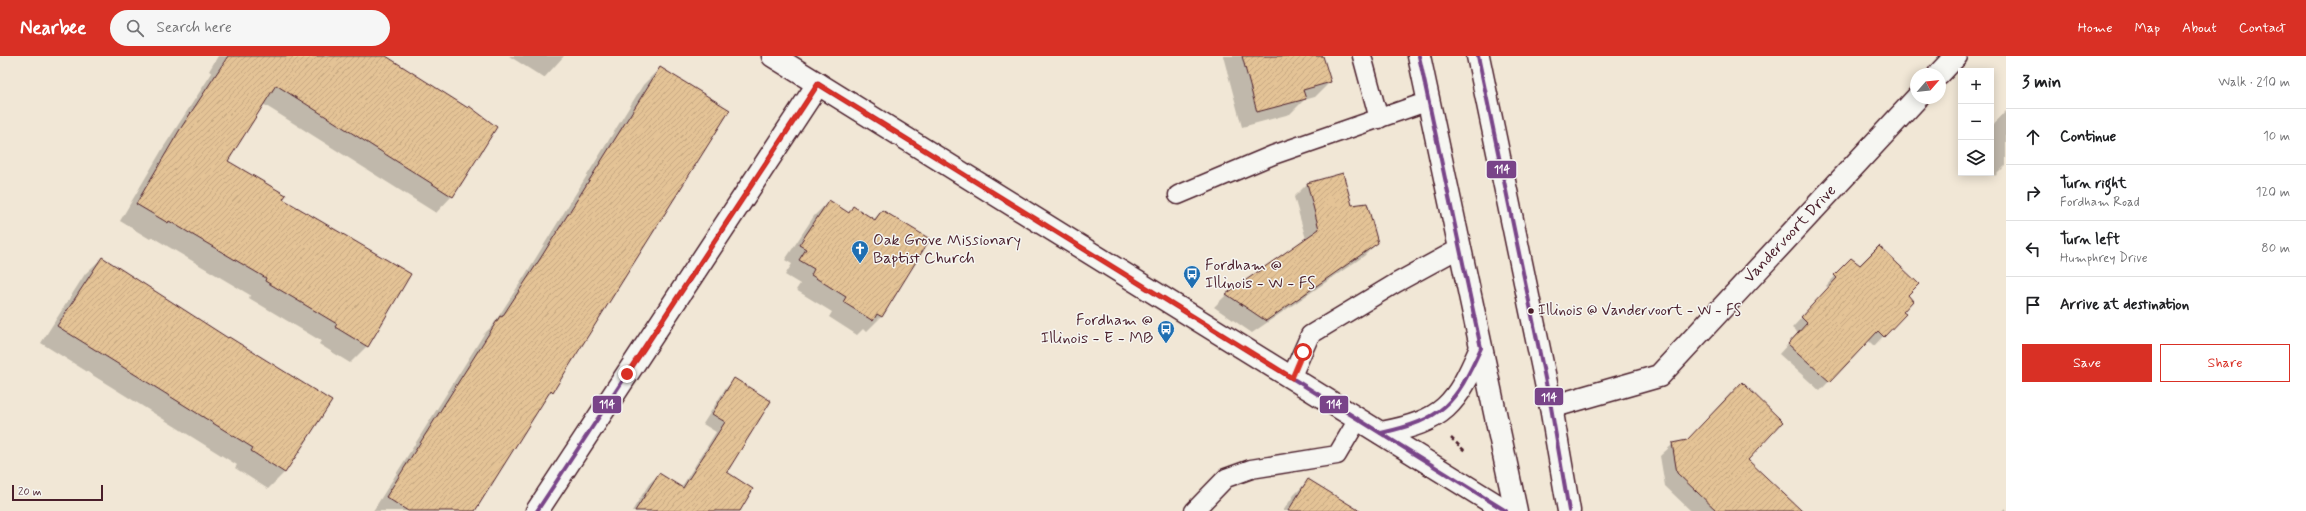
<!DOCTYPE html>
<html lang="en">
<head>
<meta charset="utf-8">
<style>
  body { margin:0; font-family:Mynerve,sans-serif; background:#f6f6f6; color:#202124 }
  .controls { position:absolute; right:12px; top:12px; display:grid; overflow:hidden; border-radius:0px; box-shadow:0 2px 10px #0003 }
  .controls button { width:36px; height:36px; display:grid; place-items:center; padding:0; border:0; border-bottom:1px solid #e0e0e0; background:#fff; color:#202124; font:20px sans-serif }
  .compass { position:absolute; left:1910px; top:12px; width:36px; height:36px; border-radius:50%; background:#fff; box-shadow:0 2px 10px #0003; rotate:62deg }
  .scale { position:absolute; left:12px; bottom:10px; width:91px; box-sizing:border-box; padding-left:4px; border:2px solid #4a1f2b; border-top:0; font-size:11px; line-height:14px; white-space:nowrap; color:#4a1f2b; -webkit-text-stroke:3px #f6f6f2; paint-order:stroke }
  .stop { position:absolute; width:12px; height:12px; margin:-9px; border:3px solid #d93025; border-radius:50%; background:#fff }
  .stop.end { background:#d93025; border-color:#fff; box-shadow:0 1px 4px #0008 }
  .list { margin:0; padding:0; list-style:none }
  h2 { display:flex; justify-content:space-between; align-items:center; height:52px; margin:0; padding:0 16px; font-size:17px }
  h2 small { font-size:13px; font-weight:400; color:#757577 }
  .list li { display:grid; grid-template-columns:26px 1fr auto; gap:12px; align-items:center; box-sizing:border-box; height:56px; padding:0 16px; border-top:1px solid #e0e0e0 }
  .list b { display:block; font-size:15px; white-space:nowrap }
  .list p { margin:0; font-size:13px; white-space:nowrap; color:#757577 }
  .list em { font-size:13px; font-style:normal; color:#757577 }
  .actions { display:flex; gap:8px; padding:12px 16px }
  .actions a { flex:1; padding:9px 0; border:1px solid #d93025; border-radius:0px; text-align:center; font-size:14px; color:#d93025 }
  .actions .main { background:#d93025; color:#fff }
  .icon { flex:none; width:22px; height:22px; fill:none; stroke:currentColor; stroke-width:2; stroke-linecap:round; stroke-linejoin:round }
  .map { position:relative; flex:none; width:2006px; height:455px; overflow:hidden }
  header { display:flex; align-items:center; gap:24px; box-sizing:border-box; height:56px; padding:0 20px; background:#d93025; color:#fff }
  header strong { font-size:19px }
  nav { display:flex; gap:22px; margin-inline-start:auto; font-size:14px }
  .search { width:280px; height:36px; background:#f6f6f6; display:flex; align-items:center; gap:10px; box-sizing:border-box; padding:0 14px; border-radius:22px; color:#757577; font-size:15px }
  main { display:flex }
  aside { flex:1; background:#fff }
  .map>svg:first-child { display:block }
</style>
</head>
<body>
<header>
<strong>Nearbee</strong>
<div class="search"><svg class="icon" aria-label="search" viewBox="0 0 24 24"><circle cx="10" cy="10" r="6"/><path d="M15 15l6 6"/></svg>Search here</div>
<nav><a>Home</a><a>Map</a><a>About</a><a>Contact</a></nav>
</header>
<main>
<div class="map">
<svg width="2006" height="455" viewBox="0 0 2006 455">
  <defs>
    <pattern id="building-hatch" width="6" height="6" patternUnits="userSpaceOnUse"><rect width="6" height="6" fill="#e4c396"/><path d="M-1 1l2-2M0 6l6-6M5 7l2-2" fill="none" stroke="#c5a781"/></pattern>
  </defs>
  <rect width="100%" height="100%" fill="#f1e7d6"/>
  <filter id="ink" filterUnits="userSpaceOnUse"><feTurbulence type="fractalNoise" baseFrequency=".025" numOctaves="2"/><feDisplacementMap in="SourceGraphic" scale="8" xChannelSelector="R" yChannelSelector="G"/><feConvolveMatrix kernelMatrix="1 2 1 2 8 2 1 2 1" color-interpolation-filters="sRGB"/></filter>
  <g filter="url(#ink)">
    <g fill="#0003">
      <path d="M 218,0 L 381,0 L 452,140 L 436,157 L 263,48 L 227,106 L 282,143 L 367,290 L 350,307 L 319,288 L 321,285 L 249,242 L 250,239 L 152,181 L 150,183 L 120,165 L 163,92 L 212,17 L 209,15 Z"/>
      <path d="M 509,0 L 564,0 L 544,22 Z"/>
      <path d="M 1223,0 L 1322,0 L 1330,26 L 1315,41 L 1304,44 L 1290,58 L 1242,71 Z"/>
      <path d="M 660,12 L 566,314 L 552,335 L 544,344 L 475,455 L 373,455 L 484,278 L 493,269 L 524,221 L 643,29 Z"/>
      <path d="M 2006,55 L 2006,109 L 1995,120 L 1991,116 L 1991,71 Z"/>
      <path d="M 1342,118 L 1351,151 L 1377,187 L 1364,200 L 1252,277 L 1214,251 L 1226,239 L 1306,183 L 1294,141 L 1307,128 Z"/>
      <path d="M 829,145 L 848,157 L 853,152 L 873,164 L 882,155 L 928,183 L 881,261 L 866,276 L 863,273 L 857,279 L 829,261 L 832,256 L 796,234 L 800,228 L 785,219 L 792,208 L 785,204 L 814,160 Z"/>
      <path d="M 102,202 L 285,416 L 268,433 L 235,412 L 237,409 L 41,287 L 85,218 Z"/>
      <path d="M 1851,203 L 1859,211 L 1907,239 L 1902,256 L 1904,258 L 1874,290 L 1868,284 L 1820,335 L 1779,298 L 1798,277 L 1792,272 L 1829,232 L 1826,230 Z"/>
      <path d="M 735,323 L 725,416 L 738,455 L 632,455 L 649,428 L 659,418 L 681,432 L 716,376 L 703,368 L 725,333 Z"/>
      <path d="M 1687,385 L 1746,404 L 1800,455 L 1691,455 L 1665,430 L 1660,400 L 1673,388 Z"/>
      <path d="M 1309,424 L 1335,455 L 1283,455 L 1294,439 Z"/>
      <path d="M 2006,451 L 2006,455 L 2002,455 Z"/>
    </g>
    <g fill="url(#building-hatch)" stroke="#4a1f2b">
      <path d="M 228,0 L 386,0 L 468,52 L 469,50 L 497,71 L 453,141 L 276,29 L 228,105 L 286,139 L 283,143 L 411,218 L 368,291 L 335,271 L 337,268 L 265,225 L 266,222 L 169,165 L 168,167 L 136,148 L 179,75 Z"/>
      <path d="M 1242,0 L 1323,0 L 1331,26 L 1303,34 L 1306,43 L 1257,56 Z"/>
      <path d="M 660,11 L 730,54 L 566,315 L 553,336 L 551,334 L 475,455 L 408,455 L 386,441 L 500,260 L 502,261 L 540,203 Z"/>
      <path d="M 1343,117 L 1352,149 L 1367,147 L 1378,187 L 1266,265 L 1226,238 L 1319,173 L 1307,127 Z"/>
      <path d="M 829,144 L 849,157 L 853,150 L 875,164 L 882,154 L 930,183 L 882,261 L 877,258 L 873,265 L 843,246 L 846,241 L 811,219 L 814,213 L 799,204 L 806,193 L 799,189 Z"/>
      <path d="M 1879,190 L 1919,228 L 1908,239 L 1913,245 L 1903,256 L 1906,258 L 1884,281 L 1878,275 L 1830,326 L 1788,288 L 1807,267 L 1801,261 L 1837,222 L 1834,219 L 1851,202 L 1860,209 Z"/>
      <path d="M 102,201 L 228,282 L 229,281 L 332,345 L 285,417 L 251,395 L 253,392 L 57,270 Z"/>
      <path d="M 734,322 L 771,345 L 727,416 L 753,433 L 740,455 L 635,455 L 659,417 L 683,432 L 725,366 L 712,358 Z"/>
      <path d="M 1742,326 L 1783,366 L 1748,404 L 1802,455 L 1717,455 L 1677,417 L 1672,387 L 1687,384 Z"/>
      <path d="M 1308,423 L 1360,455 L 1288,455 Z"/>
    </g>
    <g fill="none" stroke-linecap="round" stroke-linejoin="round">
      <defs>
        <g id="service">
          <path d="M 1362,0 L 1379,63"/>
          <path d="M 1178,139 L 1273,99 L 1429,45"/>
          <path d="M 1291,322 L 1310,279 L 1396,227 L 1460,192"/>
          <path d="M 1194,455 L 1226,422 L 1251,413 L 1337,399 L 1357,365"/>
        </g>
        <g id="minor">
          <path d="M 1939,18 L 1956,0"/>
          <path d="M 1551,351 L 1659,320 L 1917,42"/>
          <path d="M 537,455 L 818,28"/>
        </g>
        <path id="tertiary" d="M 773,0 L 1506,455"/>
        <g id="secondary">
          <path d="M 1419,0 L 1516,455"/>
          <path d="M 1478,0 L 1551,351 L 1569,455"/>
          <path d="M 1381,377 C 1445,365 1456,349 1481,292"/>
        </g>
      </defs>
      <use href="#service" stroke="#4a1f2b" stroke-width="21"/>
      <use href="#minor" stroke="#4a1f2b" stroke-width="25"/>
      <use href="#tertiary" stroke="#4a1f2b" stroke-width="25"/>
      <use href="#secondary" stroke="#4a1f2b" stroke-width="25"/>
      <path stroke="#4a1f2b" stroke-width="2.5" stroke-dasharray="4 3" stroke-linecap="butt" d="M 1451,382 L 1466,396"/>
      <use href="#service" stroke="#f6f6f2" stroke-width="18"/>
      <use href="#minor" stroke="#f6f6f2" stroke-width="22"/>
      <use href="#tertiary" stroke="#f6f6f2" stroke-width="22"/>
      <use href="#secondary" stroke="#f6f6f2" stroke-width="22"/>
      <defs>
        <g id="bus-1">
          <path d="M 1478,0 L 1551,351 L 1569,455"/>
          <path d="M 818,28 L 1506,455"/>
          <path d="M 1381,377 C 1443,363 1455,349 1481,292 L 1419,0"/>
          <path d="M 537,455 L 818,28"/>
        </g>
      </defs>
      <use href="#bus-1" stroke="#f6f6f2" stroke-width="7"/>
      <use href="#bus-1" stroke="#794489" stroke-width="4"/>
    </g>
  </g>
  <g fill="none" stroke-linecap="round" stroke-linejoin="round" filter="url(#ink)">
    <path stroke="#d93025" stroke-width="5" d="M 627,318 L 818,28 L 1292,322 L 1303,296"/>
  </g>
  <defs>
    <symbol id="church-pin" viewBox="-11 -11 22 30"><path d="M0 17L-7.5 6A9.5 9.5 0 1 1 7.5 6Z" fill="#1f6fb2" stroke="#f6f6f2"/><path d="M-1.2-6h2.4v3.5h3.3v2.4h-3.3V6h-2.4V-.1h-3.3v-2.4h3.3Z" fill="#fff"/></symbol>
    <symbol id="bus-pin" viewBox="-11 -11 22 30"><path d="M0 17L-7.5 6A9.5 9.5 0 1 1 7.5 6Z" fill="#1f6fb2" stroke="#f6f6f2"/><path d="M-5-6H5V4H4V6H2V4H-2V6H-4V4H-5ZM-3.5-4V0h7V-4ZM-3.5 1.2v1.5H-2V1.2ZM2 1.2v1.5H3.5V1.2Z" fill="#fff"/></symbol>
  </defs>
  <g fill-rule="evenodd">
    <use href="#church-pin" x="850" y="183" width="20" height="27"/>
    <use href="#bus-pin" x="1182" y="208" width="20" height="27"/>
    <use href="#bus-pin" x="1156" y="263" width="20" height="27"/>
  </g>
  <circle fill="#4a1f2b" stroke="#f6f6f2" stroke-width="1.5" cx="1531" cy="255" r="3.5"/>
  <g text-anchor="middle" dominant-baseline="central" stroke-width="3" stroke-linejoin="round" paint-order="stroke">
    <g font-size="15" fill="#4a1f2b" stroke="#f6f6f2" text-anchor="start">
      <text x="1538" y="255">Illinois @ Vandervoort - W - FS</text>
    </g>
    <g font-size="16" fill="#4a1f2b" stroke="#f6f6f2">
      <text transform="translate(1790 178) rotate(-47)">Vandervoort Drive</text>
    </g>
    <g font-size="16" fill="#4a1f2b" stroke="#f6f6f2" text-anchor="start">
      <text x="873" y="184">Oak Grove Missionary<tspan x="873" dy="18">Baptist Church</tspan></text>
      <text x="1205" y="209">Fordham @<tspan x="1205" dy="18">Illinois - W - FS</tspan></text>
      <text x="1153" y="264" text-anchor="end">Fordham @<tspan x="1153" dy="18">Illinois - E - MB</tspan></text>
    </g>
  </g>
  <g stroke="#f6f6f2" stroke-width="1.5">
    <rect x="1486" y="104" width="31" height="19" rx="4" fill="#794489"/>
    <rect x="1534" y="331" width="30" height="19" rx="4" fill="#794489"/>
    <rect x="592" y="339" width="30" height="19" rx="4" fill="#794489"/>
    <rect x="1319" y="339" width="30" height="19" rx="4" fill="#794489"/>
  </g>
  <g font-size="11" text-anchor="middle" font-weight="bold" fill="#fff">
    <text x="1502" y="117">114</text>
    <text x="1549" y="345">114</text>
    <text x="607" y="352">114</text>
    <text x="1334" y="352">114</text>
  </g>
</svg>
<div class="controls">
<button>+</button>
<button>−</button>
<button><svg class="icon" aria-label="layers" viewBox="0 0 24 24"><path d="M12 4l9 5-9 5-9-5zM3 14l9 5 9-5"/></svg></button>
</div>
<svg class="compass" viewBox="-18 -18 36 36"><path d="M0-13l5 13h-10z" fill="#e53935"/><path d="M0 13l5-13h-10z" fill="#757577"/></svg>
<div class="scale">20 m</div>
<div class="stop" style="left:1303px;top:296px"></div>
<div class="stop end" style="left:627px;top:318px"></div>
</div>
<aside>
<h2>3 min<small>Walk · 210 m</small></h2>
<ul class="list">
<li><svg class="icon" aria-label="ahead" viewBox="0 0 24 24"><path d="M12 20V5M6 11l6-6 6 6"/></svg><div><b>Continue</b></div><em>10 m</em></li>
<li><svg class="icon" aria-label="right" viewBox="0 0 24 24"><path d="M7 20v-9h11M14 6l5 5-5 5"/></svg><div><b>Turn right</b><p>Fordham Road</p></div><em>120 m</em></li>
<li><svg class="icon" aria-label="left" viewBox="0 0 24 24"><path d="M17 20v-9H6M10 6l-5 5 5 5"/></svg><div><b>Turn left</b><p>Humphrey Drive</p></div><em>80 m</em></li>
<li><svg class="icon" aria-label="arrive" viewBox="0 0 24 24"><path d="M6 21V4h12l-3 4 3 4H6"/></svg><div><b>Arrive at destination</b></div></li>
</ul>
<div class="actions"><a class="main">Save</a><a>Share</a></div>
</aside>
</main>
</body>
</html>
